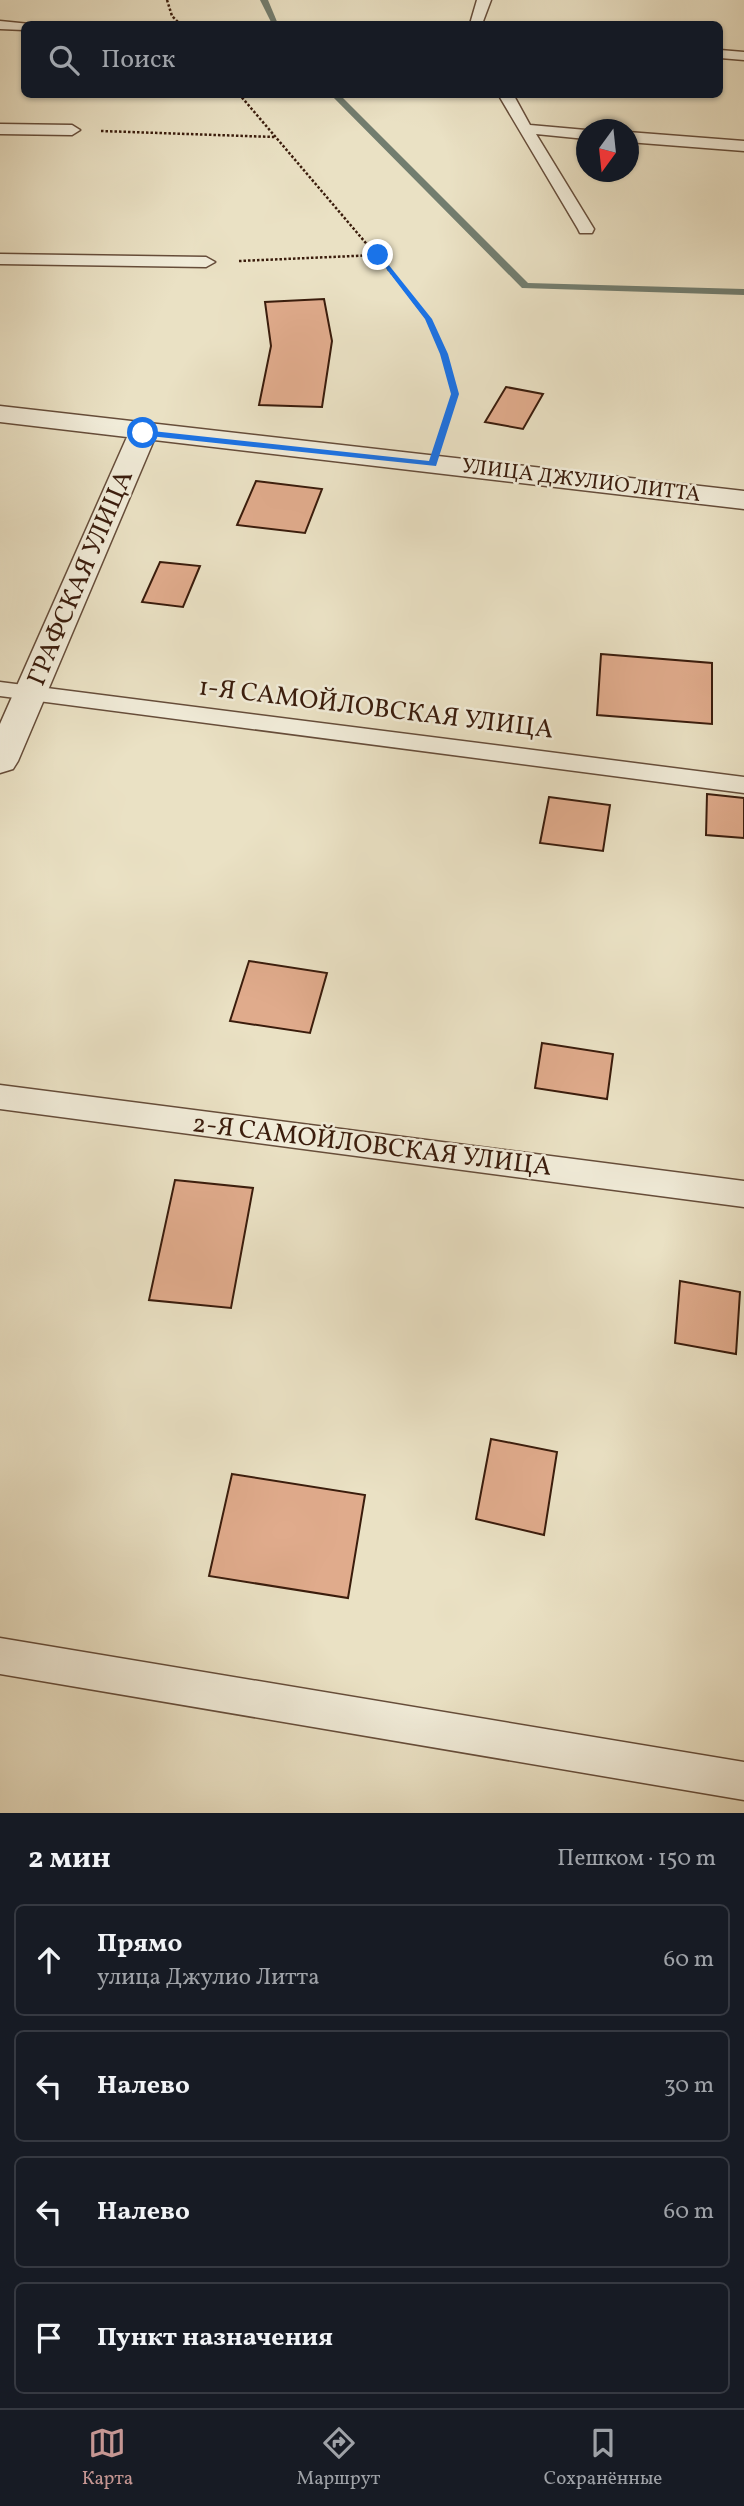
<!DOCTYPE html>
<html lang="ru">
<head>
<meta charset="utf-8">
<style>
  body { margin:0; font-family:Vollkorn,serif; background:#242831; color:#f1f3f6 }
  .compass { position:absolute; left:576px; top:119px; width:63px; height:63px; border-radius:50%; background:#171b24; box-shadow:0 2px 5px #0004; rotate:195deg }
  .stop { position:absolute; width:21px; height:21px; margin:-16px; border:5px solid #1a73e8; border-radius:50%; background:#fff }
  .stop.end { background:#1a73e8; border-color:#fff; box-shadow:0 2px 7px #0008 }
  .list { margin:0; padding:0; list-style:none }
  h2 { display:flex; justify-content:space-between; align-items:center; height:91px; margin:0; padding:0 28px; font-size:30px }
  h2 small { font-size:23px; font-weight:400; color:#9ea1a6 }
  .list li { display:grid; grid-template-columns:46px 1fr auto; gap:21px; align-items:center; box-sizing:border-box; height:112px; margin:0 14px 14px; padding:0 14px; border:2px solid #363941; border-radius:10px }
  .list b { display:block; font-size:26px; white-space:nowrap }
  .list p { margin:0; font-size:23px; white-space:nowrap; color:#9ea1a6 }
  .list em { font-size:23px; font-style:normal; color:#9ea1a6 }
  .icon { flex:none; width:38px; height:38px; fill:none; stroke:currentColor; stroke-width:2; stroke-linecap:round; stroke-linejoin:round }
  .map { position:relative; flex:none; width:744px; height:1813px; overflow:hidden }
  .search { position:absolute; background:#171b24; box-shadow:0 2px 5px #0004; left:21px; right:21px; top:21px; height:77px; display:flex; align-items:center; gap:18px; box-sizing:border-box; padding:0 24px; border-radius:10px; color:#9ea1a6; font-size:26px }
  .sheet { height:595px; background:#171b24 }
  nav { display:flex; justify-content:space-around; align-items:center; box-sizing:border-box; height:98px; border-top:2px solid #363941; background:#171b24; font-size:19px; color:#9ea1a6 }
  nav a { display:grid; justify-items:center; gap:4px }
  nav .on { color:#c59692 }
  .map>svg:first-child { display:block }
</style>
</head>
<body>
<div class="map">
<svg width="744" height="1813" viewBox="0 0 744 1813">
  <rect width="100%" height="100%" fill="#eae1c4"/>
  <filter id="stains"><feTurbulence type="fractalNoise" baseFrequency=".00286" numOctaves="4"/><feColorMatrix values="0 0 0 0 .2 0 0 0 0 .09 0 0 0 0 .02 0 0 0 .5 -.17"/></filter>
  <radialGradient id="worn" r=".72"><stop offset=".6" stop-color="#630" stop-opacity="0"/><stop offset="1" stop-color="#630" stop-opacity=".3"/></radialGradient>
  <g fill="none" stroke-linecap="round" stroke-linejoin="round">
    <g fill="#727d6f" fill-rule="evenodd">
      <path d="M 260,0 L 268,0 L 278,24 L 272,24 Z"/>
      <path d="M 330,94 L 339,94 L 528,283 L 744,289 L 744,295 L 522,288 Z"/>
    </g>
  </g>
  <g fill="#e0ab8c" stroke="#3a1c0c" stroke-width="2">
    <path d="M 324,299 L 332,341 L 322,407 L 259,405 L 271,346 L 265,302 Z"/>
    <path d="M 506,387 L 543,394 L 523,429 L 485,422 Z"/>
    <path d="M 256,481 L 322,489 L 305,533 L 237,525 Z"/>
    <path d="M 160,562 L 200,566 L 183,607 L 142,602 Z"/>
    <path d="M 601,654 L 712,663 L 712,724 L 597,715 Z"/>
    <path d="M 707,794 L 744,798 L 744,838 L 706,835 Z"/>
    <path d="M 549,797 L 610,805 L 603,851 L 540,843 Z"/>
    <path d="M 249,961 L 327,973 L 310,1033 L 230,1021 Z"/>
    <path d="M 542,1043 L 613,1054 L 607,1099 L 535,1088 Z"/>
    <path d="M 175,1180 L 253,1188 L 231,1308 L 149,1300 Z"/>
    <path d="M 680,1281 L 740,1292 L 736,1354 L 675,1343 Z"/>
    <path d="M 491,1439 L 557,1452 L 544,1535 L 476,1519 Z"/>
    <path d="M 232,1474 L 365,1495 L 348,1598 L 209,1576 Z"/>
  </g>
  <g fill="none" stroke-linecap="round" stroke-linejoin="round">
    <defs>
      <g id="service">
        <path d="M 477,0 L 491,0 L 482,24 L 470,24 Z"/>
        <path d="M 0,21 L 30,24 L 24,24 L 24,30 L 0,29 Z"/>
        <path d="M 720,50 L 744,52 L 744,60 L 720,58 Z"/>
        <path d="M 498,94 L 513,94 L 530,125 L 586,130 L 586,139 L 536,134 L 594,229 L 592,233 L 580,233 L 578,229 Z"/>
        <path d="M 0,124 L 72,125 L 80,130 L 72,135 L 0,134 Z"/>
        <path d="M 628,132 L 744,141 L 744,151 L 628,142 Z"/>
        <path d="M 0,254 L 206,257 L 215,262 L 206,267 L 0,264 Z"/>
        <path d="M 0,682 L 744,777 L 744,793 L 0,696 Z"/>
        <path d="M 0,1085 L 744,1181 L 744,1207 L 0,1109 Z"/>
        <path d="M 0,1638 L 744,1762 L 744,1800 L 0,1674 Z"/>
      </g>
      <path id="minor" d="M 0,406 L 744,491 L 744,509 L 154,440 L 18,761 L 13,769 L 0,773 L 0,724 L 127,437 L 0,422 Z"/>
    </defs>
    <use href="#service" stroke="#664d3a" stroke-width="3"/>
    <use href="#minor" stroke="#664d3a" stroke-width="3"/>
    <g stroke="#3a1c0c" stroke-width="2.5" stroke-dasharray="2.5 2" stroke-linecap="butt">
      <path d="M 167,0 L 172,16 L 180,24"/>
      <path d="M 239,94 L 405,289"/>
      <path d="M 101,131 L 274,137"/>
      <path d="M 239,261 L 377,255"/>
    </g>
    <path stroke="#3a1c0c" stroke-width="3.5" stroke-dasharray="4.5 2.5" stroke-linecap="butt" d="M 404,288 L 428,319 L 444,354 L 455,394 L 442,434"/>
    <use href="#service" fill="#f1ecd9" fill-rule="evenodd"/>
    <use href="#minor" fill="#f1ecd9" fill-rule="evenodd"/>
  </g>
  <path fill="#1a73e8" d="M 375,254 L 380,254 L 432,319 L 448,354 L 459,394 L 436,466 L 140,435 L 143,430 L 429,461 L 451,394 L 440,354 L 425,319 Z"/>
  <g text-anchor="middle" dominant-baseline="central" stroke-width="5" stroke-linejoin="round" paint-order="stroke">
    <g font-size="21" fill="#3a1c0c" stroke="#f1ecd9">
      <text transform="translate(581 481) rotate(7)">УЛИЦА ДЖУЛИО ЛИТТА</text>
    </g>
    <g font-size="26" fill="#3a1c0c" stroke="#f1ecd9">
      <text transform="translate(81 578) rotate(-67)">ГРАФСКАЯ УЛИЦА</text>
      <text transform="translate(376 709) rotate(7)">1-Я САМОЙЛОВСКАЯ УЛИЦА</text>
      <text transform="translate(372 1146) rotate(7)">2-Я САМОЙЛОВСКАЯ УЛИЦА</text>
    </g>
  </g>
  <rect width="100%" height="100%" filter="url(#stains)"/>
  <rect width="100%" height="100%" fill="url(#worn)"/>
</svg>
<svg class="compass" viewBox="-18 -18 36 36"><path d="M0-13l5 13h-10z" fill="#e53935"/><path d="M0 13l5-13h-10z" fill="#9ea1a6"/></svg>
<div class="stop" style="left:143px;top:433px"></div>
<div class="stop end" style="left:378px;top:255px"></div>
<div class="search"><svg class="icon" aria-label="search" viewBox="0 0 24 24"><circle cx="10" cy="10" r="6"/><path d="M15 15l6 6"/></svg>Поиск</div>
</div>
<section class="sheet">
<h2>2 мин<small>Пешком · 150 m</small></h2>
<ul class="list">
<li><svg class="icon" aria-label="ahead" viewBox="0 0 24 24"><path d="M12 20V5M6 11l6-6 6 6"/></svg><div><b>Прямо</b><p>улица Джулио Литта</p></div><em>60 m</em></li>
<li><svg class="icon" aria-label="left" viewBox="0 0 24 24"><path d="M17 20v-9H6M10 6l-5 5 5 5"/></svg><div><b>Налево</b></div><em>30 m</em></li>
<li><svg class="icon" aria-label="left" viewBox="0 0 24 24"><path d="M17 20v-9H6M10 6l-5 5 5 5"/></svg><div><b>Налево</b></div><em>60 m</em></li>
<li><svg class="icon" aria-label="arrive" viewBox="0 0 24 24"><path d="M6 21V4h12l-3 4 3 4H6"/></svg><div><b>Пункт назначения</b></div></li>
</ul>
</section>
<nav>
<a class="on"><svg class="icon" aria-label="map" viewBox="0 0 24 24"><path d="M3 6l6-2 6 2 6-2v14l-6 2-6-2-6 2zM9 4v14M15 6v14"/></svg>Карта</a>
<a><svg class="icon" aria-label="directions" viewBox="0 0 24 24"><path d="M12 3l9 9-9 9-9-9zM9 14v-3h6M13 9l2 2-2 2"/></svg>Маршрут</a>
<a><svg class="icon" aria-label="saved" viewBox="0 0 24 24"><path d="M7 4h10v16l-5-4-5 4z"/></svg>Сохранённые</a>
</nav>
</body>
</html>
